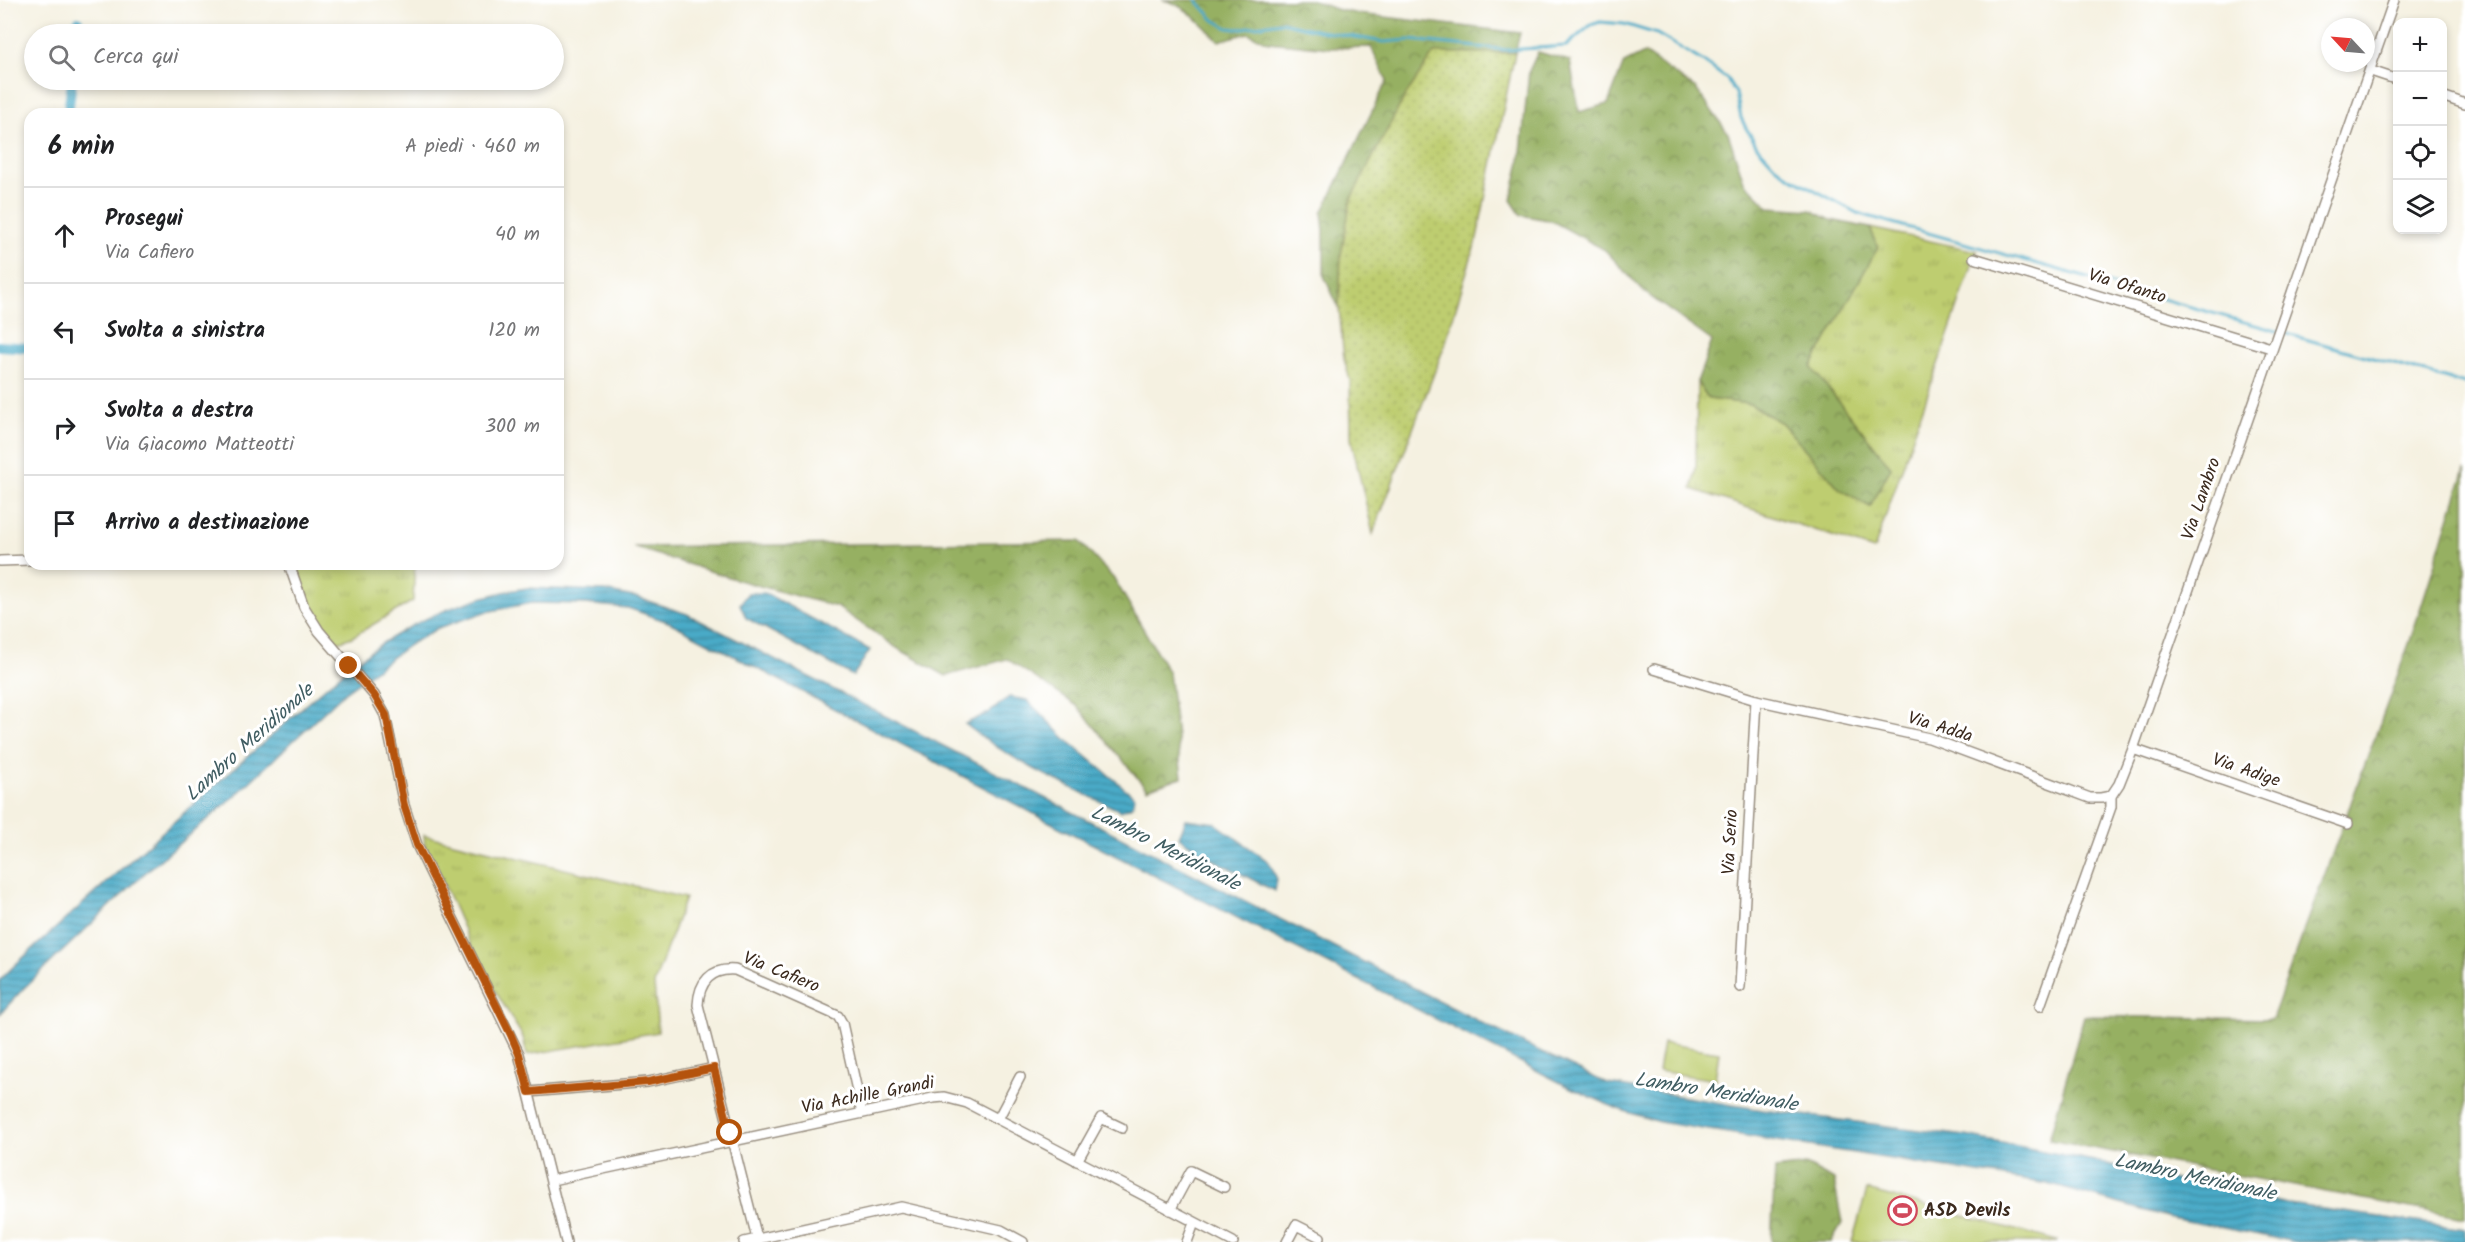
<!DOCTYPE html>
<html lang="it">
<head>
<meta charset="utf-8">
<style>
  body { margin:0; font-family:Kalam,sans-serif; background:#f6f6f6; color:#202124 }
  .controls { position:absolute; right:18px; top:18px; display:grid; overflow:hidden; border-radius:12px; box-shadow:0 3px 9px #0003 }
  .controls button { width:54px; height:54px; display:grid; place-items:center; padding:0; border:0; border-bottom:2px solid #e0e0e0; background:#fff; color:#202124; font:30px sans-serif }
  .compass { position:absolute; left:2321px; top:18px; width:54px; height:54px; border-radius:50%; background:#fff; box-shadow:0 3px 9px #0003; rotate:296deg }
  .stop { position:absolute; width:18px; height:18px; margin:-14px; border:4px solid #b45309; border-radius:50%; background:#fff }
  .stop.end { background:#b45309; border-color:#fff; box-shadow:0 2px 6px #0008 }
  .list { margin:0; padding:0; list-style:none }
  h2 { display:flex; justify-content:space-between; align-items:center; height:78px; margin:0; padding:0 24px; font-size:26px }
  h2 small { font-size:20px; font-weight:400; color:#757577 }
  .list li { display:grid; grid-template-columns:39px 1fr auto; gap:18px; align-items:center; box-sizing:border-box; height:96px; padding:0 24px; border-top:2px solid #e0e0e0 }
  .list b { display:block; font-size:22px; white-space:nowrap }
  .list p { margin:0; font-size:20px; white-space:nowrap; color:#757577 }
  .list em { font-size:20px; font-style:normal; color:#757577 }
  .icon { flex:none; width:33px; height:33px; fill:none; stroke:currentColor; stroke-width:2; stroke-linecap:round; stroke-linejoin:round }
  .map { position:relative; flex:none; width:2465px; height:1242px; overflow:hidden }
  .search { position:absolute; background:#fff; box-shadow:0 3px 9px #0003; left:24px; top:24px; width:540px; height:66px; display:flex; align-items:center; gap:15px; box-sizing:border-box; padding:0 21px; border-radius:33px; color:#757577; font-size:22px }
  .panel { position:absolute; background:#fff; box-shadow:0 3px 9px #0003; left:24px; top:108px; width:540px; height:462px; border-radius:18px }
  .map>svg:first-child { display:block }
</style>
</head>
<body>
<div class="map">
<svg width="2465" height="1242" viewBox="0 0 2465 1242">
  <defs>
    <pattern id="grass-tufts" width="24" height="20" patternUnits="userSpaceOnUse" patternTransform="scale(1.5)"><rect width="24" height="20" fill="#becd70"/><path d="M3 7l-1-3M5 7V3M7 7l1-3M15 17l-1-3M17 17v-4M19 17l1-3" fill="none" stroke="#a4b061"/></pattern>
    <pattern id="forest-crowns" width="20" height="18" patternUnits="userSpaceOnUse" patternTransform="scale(1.5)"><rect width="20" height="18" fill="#96b062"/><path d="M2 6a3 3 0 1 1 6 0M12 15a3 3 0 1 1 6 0" fill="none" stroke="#7c8f50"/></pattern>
    <pattern id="garden-dots" width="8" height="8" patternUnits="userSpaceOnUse" patternTransform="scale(1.5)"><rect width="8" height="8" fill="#becd70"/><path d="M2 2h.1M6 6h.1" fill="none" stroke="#a4b061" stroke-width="1.8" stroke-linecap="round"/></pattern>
    <pattern id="water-rules" width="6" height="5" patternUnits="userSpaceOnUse" patternTransform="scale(1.5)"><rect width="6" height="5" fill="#48aac7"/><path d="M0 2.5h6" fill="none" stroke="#3d8ba1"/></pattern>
  </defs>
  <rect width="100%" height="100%" fill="#fff"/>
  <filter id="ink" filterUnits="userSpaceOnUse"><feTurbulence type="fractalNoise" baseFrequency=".0167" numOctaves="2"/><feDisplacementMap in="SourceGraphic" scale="12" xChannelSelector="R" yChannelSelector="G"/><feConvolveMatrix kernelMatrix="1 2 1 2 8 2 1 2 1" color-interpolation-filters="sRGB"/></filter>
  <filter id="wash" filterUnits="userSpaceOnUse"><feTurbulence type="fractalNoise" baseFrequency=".008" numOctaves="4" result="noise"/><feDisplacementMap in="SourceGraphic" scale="24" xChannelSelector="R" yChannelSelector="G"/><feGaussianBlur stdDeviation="1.35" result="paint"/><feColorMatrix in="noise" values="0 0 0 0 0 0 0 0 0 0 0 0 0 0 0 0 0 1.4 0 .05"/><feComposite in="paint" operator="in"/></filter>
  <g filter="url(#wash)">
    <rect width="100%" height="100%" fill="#f5f1e1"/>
    <g fill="url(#grass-tufts)" stroke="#7c7c47" stroke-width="1.5">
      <path d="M 1870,228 L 1977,251 L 1874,550 L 1692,489 L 1696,466 L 1697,382 L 1709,399 L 1750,404 L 1782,423 L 1840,489 L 1870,507 L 1891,467 L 1811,367 L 1878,247 Z"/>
      <path d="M 295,564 L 415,564 L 413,601 L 352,637 L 338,642 L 330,640 L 312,613 Z"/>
      <path d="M 424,835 L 685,898 L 654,984 L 658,1032 L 527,1055 L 523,1037 L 479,964 L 445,887 L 425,850 Z"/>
    </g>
    <g fill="url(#forest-crowns)" stroke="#686d40" stroke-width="1.5">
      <path d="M 1162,0 L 1312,0 L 1335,9 L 1359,14 L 1520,33 L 1515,53 L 1434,53 L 1404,98 L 1351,199 L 1341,255 L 1339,308 L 1324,276 L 1324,231 L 1322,213 L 1387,81 L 1371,47 L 1330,48 L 1268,42 L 1248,33 L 1219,41 C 1204,26 1183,2 1162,0 Z"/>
      <path d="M 1538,52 L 1570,61 L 1579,112 L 1608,104 L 1624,63 L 1644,53 L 1696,89 L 1728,133 L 1744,182 L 1769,207 L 1811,210 L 1831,220 L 1870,228 L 1878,247 L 1811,367 L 1891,467 L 1870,507 L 1840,489 L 1782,423 L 1750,404 L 1709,399 L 1697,382 L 1712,341 L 1644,292 L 1605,250 L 1552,221 L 1521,215 L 1511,200 L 1520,162 L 1529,71 Z"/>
      <path d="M 2465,469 L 2465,1218 L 2049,1140 L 2084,1016 L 2272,1019 L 2410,641 Z"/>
      <path d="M 1079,541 L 1115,580 L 1169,673 L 1182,777 L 1147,789 L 1077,706 L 1007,659 L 946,676 L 897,648 L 837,607 L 738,580 L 633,547 Z"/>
      <path d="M 1806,1165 L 1834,1180 L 1842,1223 L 1831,1242 L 1771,1242 L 1775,1169 Z"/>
    </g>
    <path fill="url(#garden-dots)" stroke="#7c7c47" stroke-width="1.5" d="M 1434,53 L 1515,53 L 1477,238 L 1444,347 L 1373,534 L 1351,439 L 1350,380 L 1344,359 L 1339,308 L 1341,255 L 1351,199 L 1404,98 Z"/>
    <g fill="#becd70" stroke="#7c7c47" stroke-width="1.5">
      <path d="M 1663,1043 L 1719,1052 L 1715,1080 L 1658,1071 Z"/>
      <path d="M 1867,1190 L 2057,1241 L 2057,1242 L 1852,1242 Z"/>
    </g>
    <g fill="url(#water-rules)" stroke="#426a72" stroke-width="1.5">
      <path d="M 527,588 L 605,591 L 639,598 L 687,614 L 1490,1027 L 1608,1084 L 1763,1110 L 1966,1136 L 2094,1161 L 2288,1204 L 2465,1229 L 2465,1242 L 2296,1242 L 2171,1218 L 2048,1184 L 1659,1122 L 1618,1109 L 1571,1088 L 1059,827 L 671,623 L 628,608 L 584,604 L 531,603 L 486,612 L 438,628 L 409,645 L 345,692 L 235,796 L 146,872 L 23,989 L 0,1014 L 0,980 L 16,964 C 98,890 179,816 263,743 C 307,704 352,659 404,630 C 439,610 487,593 527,588 Z"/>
      <path d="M 748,593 L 765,593 L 870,650 L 853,676 L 746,618 L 740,604 Z"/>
      <path d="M 1009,697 L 1027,700 L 1067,740 L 1135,797 L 1132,806 L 1121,811 C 1067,786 1012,762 965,724 L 990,712 Z"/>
      <path d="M 1186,819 L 1215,823 L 1269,862 L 1277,879 L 1275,891 L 1206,856 L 1179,837 Z"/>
    </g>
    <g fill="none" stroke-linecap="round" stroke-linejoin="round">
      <path stroke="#48aac7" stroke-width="3" d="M 1196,0 L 1214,20 L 1228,28 L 1237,29 L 1281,22 L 1320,31 L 1384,42 L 1410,40 L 1507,50 L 1566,46 L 1591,25 L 1600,22 L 1624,24 L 1657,34 L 1704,62 L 1727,79 L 1736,93 L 1741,118 L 1746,128 L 1757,146 L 1775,166 L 1787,175 L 1857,213 L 2465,384"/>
      <g stroke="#48aac7" stroke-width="10">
        <path d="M 76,34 L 78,21"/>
        <path d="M 68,114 L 72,80"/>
        <path d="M 0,346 L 30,348"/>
      </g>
    </g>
  </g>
  <g filter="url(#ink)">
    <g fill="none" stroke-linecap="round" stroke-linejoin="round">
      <defs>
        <g id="street">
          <path d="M 2371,71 L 2398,80"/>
          <path d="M 2442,96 L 2465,104"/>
          <path d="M 1974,258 L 2271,348"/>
          <path d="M 0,561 L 30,560"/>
          <path d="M 289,564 L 304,607 L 319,631 L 374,695 L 385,715 L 404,805 L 417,845 L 519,1054 L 566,1242"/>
          <path d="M 1654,669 L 1756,700 L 1929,738 L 2090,798 L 2101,798 L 2111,796"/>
          <path d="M 2133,749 L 2348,824"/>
          <path d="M 1740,987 L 1756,700"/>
          <path d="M 2040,1006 L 2111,807 L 2111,796 L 2119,784 L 2133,749 L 2394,0"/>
          <path d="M 529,1092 L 648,1082 L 714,1068"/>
          <path d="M 998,1119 L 1020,1077"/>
          <path d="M 1077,1161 L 1101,1118 L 1122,1128"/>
          <path d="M 552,1180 L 933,1098 L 944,1097 L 967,1103 L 1233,1242"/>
          <path d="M 1170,1210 L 1191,1171 L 1224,1187"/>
          <path d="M 744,1242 L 901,1207 L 1001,1230 L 1023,1242"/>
          <path d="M 758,1242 L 698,1005 C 699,982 711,968 735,970 L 838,1016 L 842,1023 L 862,1113"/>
          <path d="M 1187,1242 L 1194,1223"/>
          <path d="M 1287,1242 L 1296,1225 L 1320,1237"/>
        </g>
      </defs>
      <use href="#street" stroke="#988e80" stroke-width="12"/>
      <use href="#street" stroke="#fff" stroke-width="9"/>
    </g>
  </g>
  <g fill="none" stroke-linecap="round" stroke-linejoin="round" filter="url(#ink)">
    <path stroke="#b45309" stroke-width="8" d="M 349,666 L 374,695 L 386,715 L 404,805 L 417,845 L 511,1035 L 519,1054 L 529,1092 L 648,1082 L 714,1068 L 730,1133"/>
  </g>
  <defs>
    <symbol id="stadium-ring" viewBox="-11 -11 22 22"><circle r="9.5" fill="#fff" stroke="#d1495b" stroke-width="1.5"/><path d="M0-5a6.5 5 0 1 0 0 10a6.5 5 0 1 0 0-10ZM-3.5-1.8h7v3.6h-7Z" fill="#d1495b"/></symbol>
  </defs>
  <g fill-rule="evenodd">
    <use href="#stadium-ring" x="1886" y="1194" width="33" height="33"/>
  </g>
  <g text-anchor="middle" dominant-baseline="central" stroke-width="6" stroke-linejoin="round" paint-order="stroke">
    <g font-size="18" fill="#3b2a1e" stroke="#fff">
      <text transform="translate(2127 287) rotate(17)">Via Ofanto</text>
      <text transform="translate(2202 499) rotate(-71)">Via Lambro</text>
      <text transform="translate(1940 728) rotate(17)">Via Adda</text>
      <text transform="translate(2246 771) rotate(19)">Via Adige</text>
      <text transform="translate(1731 842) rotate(-87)">Via Serio</text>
      <text transform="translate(781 973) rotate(22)">Via Cafiero</text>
      <text transform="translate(868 1096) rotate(-11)">Via Achille Grandi</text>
    </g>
    <g font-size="18" font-weight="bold" fill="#3b2a1e" stroke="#fff" text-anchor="start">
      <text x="1924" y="1211">ASD Devils</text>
    </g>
    <g font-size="20" font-style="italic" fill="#405d62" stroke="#fff">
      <text transform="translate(250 743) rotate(-42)">Lambro Meridionale</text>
      <text transform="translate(1165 849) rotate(27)">Lambro Meridionale</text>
      <text transform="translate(1716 1093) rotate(9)">Lambro Meridionale</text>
      <text transform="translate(2195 1178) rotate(12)">Lambro Meridionale</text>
    </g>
  </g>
</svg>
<div class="controls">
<button>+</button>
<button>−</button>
<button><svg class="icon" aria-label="locate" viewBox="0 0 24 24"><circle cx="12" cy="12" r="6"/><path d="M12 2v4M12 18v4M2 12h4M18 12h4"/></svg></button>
<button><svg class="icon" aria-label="layers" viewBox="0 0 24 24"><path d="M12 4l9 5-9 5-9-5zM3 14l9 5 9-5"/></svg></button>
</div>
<svg class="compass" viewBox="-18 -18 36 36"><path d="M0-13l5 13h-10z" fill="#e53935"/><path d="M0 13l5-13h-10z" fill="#757577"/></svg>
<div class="stop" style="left:730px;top:1133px"></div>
<div class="stop end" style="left:349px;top:666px"></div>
<div class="search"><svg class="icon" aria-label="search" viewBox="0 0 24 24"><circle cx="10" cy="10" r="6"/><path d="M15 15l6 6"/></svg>Cerca qui</div>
<section class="panel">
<h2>6 min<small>A piedi · 460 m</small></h2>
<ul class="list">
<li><svg class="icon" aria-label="ahead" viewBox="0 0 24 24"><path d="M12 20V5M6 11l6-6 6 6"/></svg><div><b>Prosegui</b><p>Via Cafiero</p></div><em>40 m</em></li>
<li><svg class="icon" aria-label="left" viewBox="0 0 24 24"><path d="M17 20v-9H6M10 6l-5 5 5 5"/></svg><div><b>Svolta a sinistra</b></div><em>120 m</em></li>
<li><svg class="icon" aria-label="right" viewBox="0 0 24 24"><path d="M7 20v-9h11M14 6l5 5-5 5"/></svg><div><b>Svolta a destra</b><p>Via Giacomo Matteotti</p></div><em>300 m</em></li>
<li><svg class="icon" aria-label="arrive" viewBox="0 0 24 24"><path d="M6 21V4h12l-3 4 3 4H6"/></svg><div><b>Arrivo a destinazione</b></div></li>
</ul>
</section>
</div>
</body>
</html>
